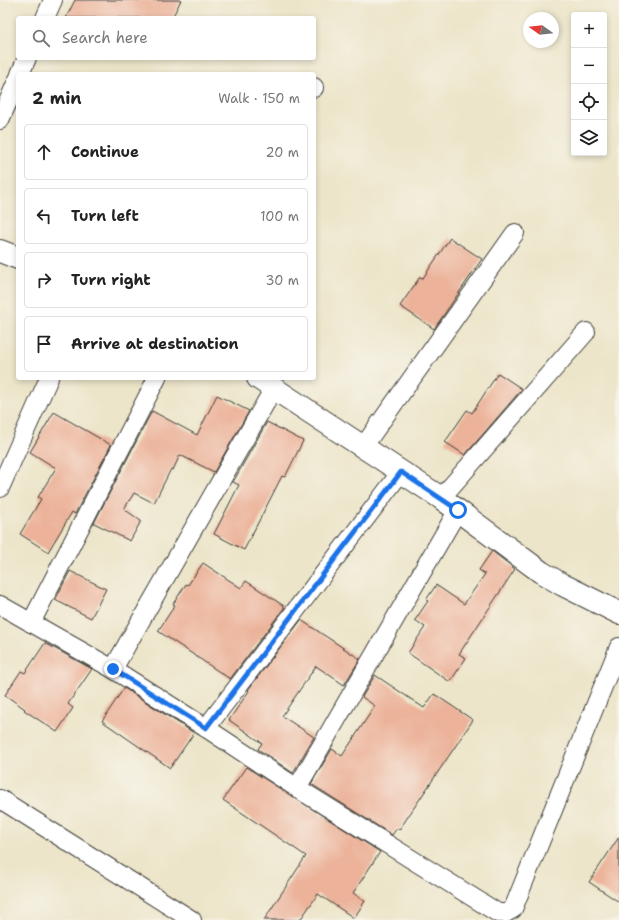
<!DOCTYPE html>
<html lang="en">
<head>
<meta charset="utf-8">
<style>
  body { margin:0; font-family:"Shantell Sans",sans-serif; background:#f2f2f2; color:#222 }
  .controls { position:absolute; right:12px; top:12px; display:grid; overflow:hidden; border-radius:4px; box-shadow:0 2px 6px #0003 }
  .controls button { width:36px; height:36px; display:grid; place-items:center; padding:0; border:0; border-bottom:1px solid #e0e0e0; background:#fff; color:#222; font:20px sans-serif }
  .compass { position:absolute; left:523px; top:12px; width:36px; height:36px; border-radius:50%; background:#fff; box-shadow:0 2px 6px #0003; rotate:285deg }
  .stop { position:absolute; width:12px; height:12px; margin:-9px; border:3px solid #1a73e8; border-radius:50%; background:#fff }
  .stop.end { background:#1a73e8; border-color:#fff; box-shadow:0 1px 4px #0008 }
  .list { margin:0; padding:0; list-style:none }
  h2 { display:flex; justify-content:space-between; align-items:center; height:52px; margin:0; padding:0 16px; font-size:17px }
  h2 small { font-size:13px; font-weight:400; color:#767676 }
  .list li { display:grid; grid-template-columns:26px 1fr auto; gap:12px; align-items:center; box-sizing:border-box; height:56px; margin:0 8px 8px; padding:0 8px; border:1px solid #e0e0e0; border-radius:4px }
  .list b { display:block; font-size:15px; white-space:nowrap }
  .list em { font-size:13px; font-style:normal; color:#767676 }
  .icon { flex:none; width:22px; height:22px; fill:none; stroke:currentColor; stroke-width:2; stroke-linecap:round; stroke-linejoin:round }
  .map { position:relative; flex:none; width:619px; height:920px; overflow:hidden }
  .search { position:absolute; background:#fff; box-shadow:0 2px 6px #0003; left:16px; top:16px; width:300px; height:44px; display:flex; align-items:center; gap:10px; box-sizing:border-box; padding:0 14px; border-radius:4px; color:#767676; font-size:15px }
  .panel { position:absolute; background:#fff; box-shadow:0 2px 6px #0003; left:16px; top:72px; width:300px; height:308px; border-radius:4px }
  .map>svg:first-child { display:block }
</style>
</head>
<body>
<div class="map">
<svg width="619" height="920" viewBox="0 0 619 920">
  <rect width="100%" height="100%" fill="#f7f3e8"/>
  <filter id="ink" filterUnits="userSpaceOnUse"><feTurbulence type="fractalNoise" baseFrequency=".025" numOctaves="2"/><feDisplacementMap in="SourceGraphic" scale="8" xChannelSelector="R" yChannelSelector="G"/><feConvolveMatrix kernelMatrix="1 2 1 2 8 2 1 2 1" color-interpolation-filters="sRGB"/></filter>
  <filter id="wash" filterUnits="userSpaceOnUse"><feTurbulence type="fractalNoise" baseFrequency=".012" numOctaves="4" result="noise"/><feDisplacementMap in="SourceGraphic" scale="16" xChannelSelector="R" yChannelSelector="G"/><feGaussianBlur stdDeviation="0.9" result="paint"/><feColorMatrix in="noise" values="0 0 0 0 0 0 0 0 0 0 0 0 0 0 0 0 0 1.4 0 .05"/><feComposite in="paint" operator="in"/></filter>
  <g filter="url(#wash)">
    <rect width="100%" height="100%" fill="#ece5c9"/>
    <g id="blocks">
      <g fill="#ecb29a">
        <path d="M 75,0 L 181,0 L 172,18 L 66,18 Z"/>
        <path d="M 450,238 L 482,259 L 434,329 L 400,306 L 420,277 L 423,278 Z"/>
        <path d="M 498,373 L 522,389 L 465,455 L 445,442 L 467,410 L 472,413 Z"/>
        <path d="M 217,395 L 249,411 L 214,472 L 180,455 L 173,470 L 171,469 L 154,503 L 134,493 L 124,509 L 141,521 L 130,541 L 94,523 L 152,411 L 197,435 Z"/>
        <path d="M 54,412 L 111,445 L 75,514 L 72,512 L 48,552 L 20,534 L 41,499 L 38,497 L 56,468 L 30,452 Z"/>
        <path d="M 267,422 L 303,441 L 285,477 L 282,476 L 244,550 L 214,534 L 239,485 L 233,482 Z"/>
        <path d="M 492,551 L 515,569 L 459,654 L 466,658 L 450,682 L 408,653 L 425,627 L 415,620 L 428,601 L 426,600 L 436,585 L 464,604 L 485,574 L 479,570 Z"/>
        <path d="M 203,563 L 241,588 L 246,581 L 284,606 L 284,608 L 230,679 L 158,631 L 175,605 L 173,604 L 186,584 L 188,585 Z"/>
        <path d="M 70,571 L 106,589 L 91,618 L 55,600 Z"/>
        <path d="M 301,620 L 360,659 L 344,685 L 316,666 L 282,716 L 314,737 L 293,773 L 258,749 L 262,743 L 229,720 L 249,691 L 248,690 Z"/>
        <path d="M 45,643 L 92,669 L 68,704 L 73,708 L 57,732 L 24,710 L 25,709 L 5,695 L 21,671 L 25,673 Z"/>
        <path d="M 375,675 L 424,708 L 434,694 L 473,720 L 399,830 L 397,828 L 392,835 L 311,784 L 332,749 L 342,756 L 375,706 L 362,697 Z"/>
        <path d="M 124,688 L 194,733 L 170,768 L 102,721 Z"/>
        <path d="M 246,767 L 380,852 L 353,893 L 365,901 L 354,918 L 318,894 L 300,920 L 264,920 L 306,856 L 223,800 Z"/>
        <path d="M 619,837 L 619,902 L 589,882 Z"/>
      </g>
    </g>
  </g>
  <g filter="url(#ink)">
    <use href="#blocks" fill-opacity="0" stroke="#3b3a36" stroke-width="1"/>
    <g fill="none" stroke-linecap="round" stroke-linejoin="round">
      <defs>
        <g id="minor">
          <path d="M 45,18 L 53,0"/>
          <path d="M 20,74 L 27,58"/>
          <path d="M 314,88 L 314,87"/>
          <path d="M 0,120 L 18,79"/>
          <path d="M 363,447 L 515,233"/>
          <path d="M 0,488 L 49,378"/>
          <path d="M 441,498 L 586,332"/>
          <path d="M 0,605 L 113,669 L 206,728 L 297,788 L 498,913 L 506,913 L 513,909 L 619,647"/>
          <path d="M 31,623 L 157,378"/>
          <path d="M 113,669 L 274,388"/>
          <path d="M 206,728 L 401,472"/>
          <path d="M 297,788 L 458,510"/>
          <path d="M 0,799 L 192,920"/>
        </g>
        <g id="secondary">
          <path d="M 0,251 L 18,258"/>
          <path d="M 258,378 L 441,498 L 541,572 L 563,585 L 619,613"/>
        </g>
      </defs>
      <use href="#minor" stroke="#3b3a36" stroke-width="20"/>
      <use href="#secondary" stroke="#3b3a36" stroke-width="24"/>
      <use href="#minor" stroke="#fff" stroke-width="18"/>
      <use href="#secondary" stroke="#fff" stroke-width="22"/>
    </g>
  </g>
  <g fill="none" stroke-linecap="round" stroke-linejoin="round" filter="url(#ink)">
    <path stroke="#1a73e8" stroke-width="5" d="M 113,669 L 206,728 L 401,472 L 458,510"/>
  </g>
</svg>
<div class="controls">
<button>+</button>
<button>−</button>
<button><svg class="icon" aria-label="locate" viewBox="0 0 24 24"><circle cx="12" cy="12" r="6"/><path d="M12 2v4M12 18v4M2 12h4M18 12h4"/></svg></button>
<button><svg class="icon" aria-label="layers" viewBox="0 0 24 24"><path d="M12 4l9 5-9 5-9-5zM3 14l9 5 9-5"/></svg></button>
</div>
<svg class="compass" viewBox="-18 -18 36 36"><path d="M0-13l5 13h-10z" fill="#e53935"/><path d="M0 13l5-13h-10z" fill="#767676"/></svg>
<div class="stop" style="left:458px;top:510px"></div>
<div class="stop end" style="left:113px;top:669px"></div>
<div class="search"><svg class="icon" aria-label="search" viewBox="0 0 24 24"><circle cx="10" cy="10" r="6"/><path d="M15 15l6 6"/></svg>Search here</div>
<section class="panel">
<h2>2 min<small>Walk · 150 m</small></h2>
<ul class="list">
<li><svg class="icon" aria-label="ahead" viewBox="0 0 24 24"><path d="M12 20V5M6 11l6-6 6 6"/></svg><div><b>Continue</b></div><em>20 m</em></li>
<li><svg class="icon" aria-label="left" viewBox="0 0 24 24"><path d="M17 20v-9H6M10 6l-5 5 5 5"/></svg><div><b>Turn left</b></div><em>100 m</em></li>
<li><svg class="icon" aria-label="right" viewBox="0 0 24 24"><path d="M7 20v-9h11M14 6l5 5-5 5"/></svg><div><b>Turn right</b></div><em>30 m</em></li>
<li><svg class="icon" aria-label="arrive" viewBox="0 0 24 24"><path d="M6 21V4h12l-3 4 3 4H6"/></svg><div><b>Arrive at destination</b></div></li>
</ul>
</section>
</div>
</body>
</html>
